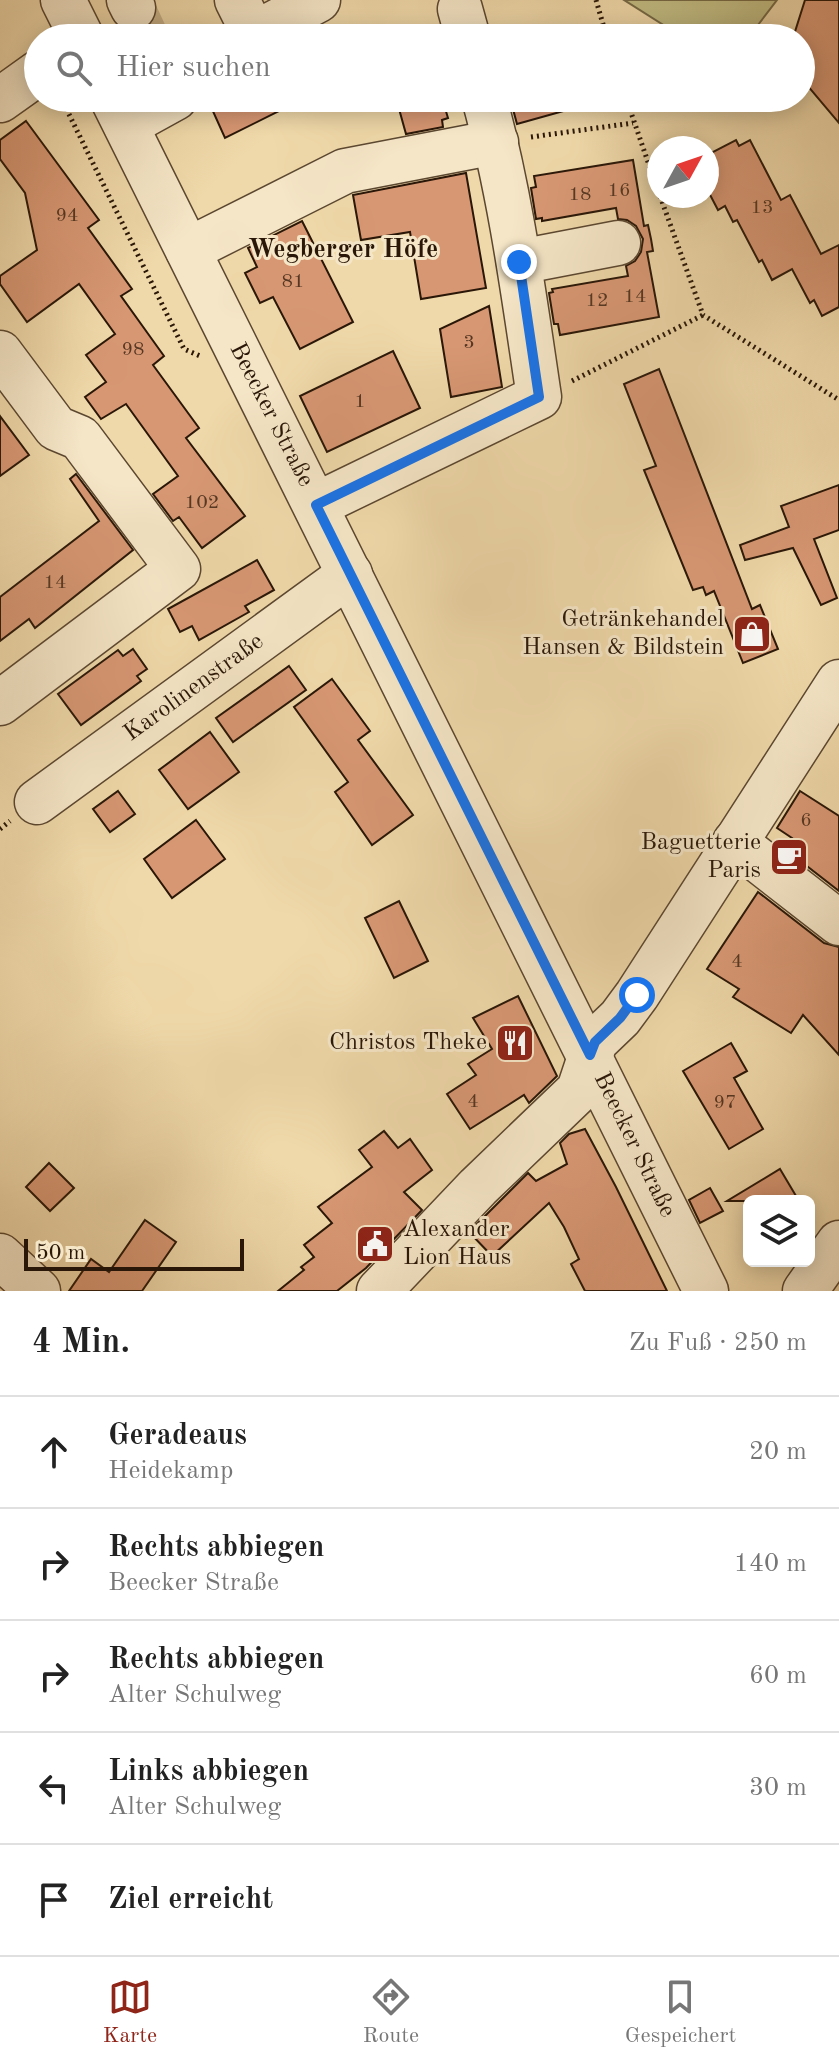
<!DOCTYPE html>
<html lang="de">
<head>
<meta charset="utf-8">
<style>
  body { margin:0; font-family:"Old Standard TT",serif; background:#f2f2f2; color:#222 }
  .controls { position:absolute; right:24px; bottom:24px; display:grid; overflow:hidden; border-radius:12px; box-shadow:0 4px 20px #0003 }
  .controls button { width:72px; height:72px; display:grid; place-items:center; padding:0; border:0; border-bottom:2px solid #e0e0e0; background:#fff; color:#222; font:40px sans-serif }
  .compass { position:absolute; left:647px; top:136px; width:72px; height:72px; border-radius:50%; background:#fff; box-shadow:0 4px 20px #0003; rotate:50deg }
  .scale { position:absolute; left:24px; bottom:20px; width:220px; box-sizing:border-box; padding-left:8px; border:4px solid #2a1708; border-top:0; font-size:22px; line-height:28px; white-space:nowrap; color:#2a1708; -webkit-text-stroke:6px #f5e6c7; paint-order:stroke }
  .stop { position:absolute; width:24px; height:24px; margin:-18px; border:6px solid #1a73e8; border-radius:50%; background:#fff }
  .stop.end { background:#1a73e8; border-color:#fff; box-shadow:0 2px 8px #0008 }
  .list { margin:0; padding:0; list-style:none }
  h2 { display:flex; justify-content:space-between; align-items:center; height:104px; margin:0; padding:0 32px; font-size:34px }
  h2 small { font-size:26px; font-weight:400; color:#767676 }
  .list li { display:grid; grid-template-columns:52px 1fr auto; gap:24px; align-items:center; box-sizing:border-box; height:112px; padding:0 32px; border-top:2px solid #e0e0e0 }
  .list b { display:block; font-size:30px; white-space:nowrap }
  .list p { margin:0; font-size:26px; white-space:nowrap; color:#767676 }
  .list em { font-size:26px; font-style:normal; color:#767676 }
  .icon { flex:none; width:44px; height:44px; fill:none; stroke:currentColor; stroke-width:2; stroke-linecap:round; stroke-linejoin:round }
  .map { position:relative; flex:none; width:839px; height:1291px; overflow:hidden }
  .search { position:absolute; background:#fff; box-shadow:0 4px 20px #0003; left:24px; right:24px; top:24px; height:88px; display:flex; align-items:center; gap:20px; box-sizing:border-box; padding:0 28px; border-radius:44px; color:#767676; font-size:30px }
  .sheet { height:664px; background:#fff }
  nav { display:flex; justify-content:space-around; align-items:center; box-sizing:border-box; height:112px; border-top:2px solid #e0e0e0; background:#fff; font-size:22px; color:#767676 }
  nav a { display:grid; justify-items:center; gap:4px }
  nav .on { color:#8f2418 }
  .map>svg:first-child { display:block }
</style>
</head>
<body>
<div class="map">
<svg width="839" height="1291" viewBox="0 0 839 1291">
  <rect width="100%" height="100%" fill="#efd8a9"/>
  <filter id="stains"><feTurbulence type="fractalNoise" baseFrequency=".0025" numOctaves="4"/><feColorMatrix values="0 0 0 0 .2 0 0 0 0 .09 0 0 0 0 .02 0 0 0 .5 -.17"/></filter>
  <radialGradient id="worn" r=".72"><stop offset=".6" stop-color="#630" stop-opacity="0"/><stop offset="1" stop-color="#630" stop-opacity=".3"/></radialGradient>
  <path fill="#c1bc83" stroke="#766a46" stroke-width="2" d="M 624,0 L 777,0 L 748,38 L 684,38 Z"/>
  <g fill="#d79773" stroke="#2a1708" stroke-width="2">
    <path d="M 805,0 L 839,0 L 839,123 L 801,78 L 801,38 L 793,38 Z"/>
    <path d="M 207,98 L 305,98 L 225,138 Z"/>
    <path d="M 396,98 L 442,98 L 448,118 L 442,120 L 443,127 L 406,134 Z"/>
    <path d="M 510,98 L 584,98 L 585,105 L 517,124 Z"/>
    <path d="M 26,121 L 99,220 L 88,228 L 132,289 L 121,296 L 164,356 L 153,365 L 199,428 L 186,438 L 245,516 L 202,548 L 179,517 L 173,521 L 153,494 L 178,476 L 126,404 L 101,419 L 85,397 L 106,382 L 86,355 L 115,334 L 79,284 L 27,322 L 0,284 L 0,276 L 37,250 L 25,193 L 0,159 L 0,140 Z"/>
    <path d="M 736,140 L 739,146 L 750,140 L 781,200 L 790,195 L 821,254 L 839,245 L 839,307 L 822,316 L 814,300 L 810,303 L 792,269 L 772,280 L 762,260 L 759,262 L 737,220 L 733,222 L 725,206 L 718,210 L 707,189 L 707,155 Z"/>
    <path d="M 633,160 L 644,226 L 648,225 L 651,239 L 653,251 L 647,252 L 659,317 L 560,335 L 558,324 L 554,324 L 549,293 L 553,292 L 552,289 L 628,276 L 626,266 L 635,261 L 641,252 L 643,239 L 636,226 L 627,220 L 618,219 L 616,208 L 542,221 L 542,218 L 536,219 L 531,188 L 536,187 L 534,176 Z"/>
    <path d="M 466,173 L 486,288 L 421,299 L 410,232 L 361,240 L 353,195 Z"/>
    <path d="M 302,221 L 353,322 L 300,349 L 273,297 L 260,303 L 245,273 L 257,267 L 248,248 Z"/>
    <path d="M 489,306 L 502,387 L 451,397 L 440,329 Z"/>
    <path d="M 393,351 L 420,408 L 327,452 L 300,396 Z"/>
    <path d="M 659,369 L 752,609 L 760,605 L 778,649 L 743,663 L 714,591 L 706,595 L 703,587 L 693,590 L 644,470 L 656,466 L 624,384 Z"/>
    <path d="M 0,416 L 29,455 L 0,476 Z"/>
    <path d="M 76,474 L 133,550 L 35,628 L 29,619 L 0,641 L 0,597 L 99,521 L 70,479 Z"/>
    <path d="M 839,485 L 839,530 L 814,539 L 837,598 L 821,605 L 793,548 L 745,560 L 740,545 L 789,527 L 781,506 Z"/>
    <path d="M 257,560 L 274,590 L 245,606 L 249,612 L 199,640 L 192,626 L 180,632 L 168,609 Z"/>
    <path d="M 133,649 L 147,669 L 137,676 L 141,681 L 81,725 L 58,694 L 118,650 L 123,656 Z"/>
    <path d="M 289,666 L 306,690 L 233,742 L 216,718 Z"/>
    <path d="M 332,679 L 370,731 L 358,740 L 413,815 L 372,845 L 335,792 L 348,782 L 294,707 Z"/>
    <path d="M 210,732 L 239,772 L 188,809 L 159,770 Z"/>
    <path d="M 118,791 L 135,814 L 110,832 L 93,809 Z"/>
    <path d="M 800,791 L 839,816 L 839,891 L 785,849 L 792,838 L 777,828 Z"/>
    <path d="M 196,820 L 225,859 L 172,898 L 144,859 Z"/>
    <path d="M 758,892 L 824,943 L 839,947 L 839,1055 L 803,1015 L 791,1033 L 733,997 L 739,989 L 707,969 Z"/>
    <path d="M 399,901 L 428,961 L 394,978 L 365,918 Z"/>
    <path d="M 518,996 L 557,1076 L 529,1103 L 524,1095 L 470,1129 L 447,1094 L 476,1075 L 468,1064 L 492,1049 L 473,1018 Z"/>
    <path d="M 731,1043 L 747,1071 L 734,1078 L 763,1129 L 729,1149 L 683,1071 Z"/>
    <path d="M 585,1129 L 616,1187 L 667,1291 L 585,1291 L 571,1264 L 579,1259 L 564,1227 L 549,1203 L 492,1256 L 469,1232 L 528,1173 L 536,1181 L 567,1164 L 560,1143 L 569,1134 Z"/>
    <path d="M 384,1131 L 398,1148 L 410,1139 L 432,1170 L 404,1192 L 422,1210 L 366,1268 L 337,1291 L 278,1291 L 304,1270 L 301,1267 L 314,1257 L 304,1245 L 332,1223 L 318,1207 L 372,1167 L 359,1150 Z"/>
    <path d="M 49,1163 L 74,1188 L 50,1211 L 26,1187 Z"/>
    <path d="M 780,1169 L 799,1201 L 727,1201 Z"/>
    <path d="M 710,1188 L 723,1211 L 700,1223 L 689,1200 Z"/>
    <path d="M 145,1220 L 176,1242 L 142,1291 L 69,1291 L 91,1259 L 109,1272 Z"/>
  </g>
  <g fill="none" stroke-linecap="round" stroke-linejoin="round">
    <path stroke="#c8b189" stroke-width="44" stroke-dasharray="44 22" stroke-linecap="butt" d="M 133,8 L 147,38"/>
    <defs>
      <g id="minor">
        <path d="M 63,0 L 82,38"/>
        <path d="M 129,0 L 133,8"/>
        <path d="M 237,0 L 254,34 L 318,0"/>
        <path d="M 460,9 L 468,38"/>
        <path d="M 112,98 L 706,1291"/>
        <path d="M 0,100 L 38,73"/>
        <path d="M 126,125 L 175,98"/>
        <path d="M 188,250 L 345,171 L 496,142"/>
        <path d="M 519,262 L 618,243"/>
        <path d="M 0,353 L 56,428 L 80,438 L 178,569 L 0,703"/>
        <path d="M 316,505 L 539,397 C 524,297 511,196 484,98"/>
        <path d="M 37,802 L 350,574"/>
        <path d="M 735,842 L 839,923"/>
        <path d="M 0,1256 L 38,1291"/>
        <path d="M 379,1291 L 478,1187 L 579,1090 L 595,1042 L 620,1018 L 637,995 L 839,682"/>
        <path d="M 805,1291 L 839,1243"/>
      </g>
    </defs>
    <use href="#minor" stroke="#5b4730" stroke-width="47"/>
    <g stroke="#2a1708" stroke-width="5" stroke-dasharray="2 4" stroke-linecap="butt">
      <path d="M 596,0 L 607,38"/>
      <path d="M 61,98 L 184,349 L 200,356"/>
      <path d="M 626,98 L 659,194"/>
      <path d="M 531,137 L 633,123"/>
      <path d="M 660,196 L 703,315 L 839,400"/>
      <path d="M 572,381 L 703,315"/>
      <path d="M 0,829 L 10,821"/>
    </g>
    <use href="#minor" stroke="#f5e6c7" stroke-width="44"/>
  </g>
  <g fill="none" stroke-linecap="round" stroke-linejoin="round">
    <path stroke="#1a73e8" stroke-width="10" d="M 519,262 L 539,397 L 316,505 L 590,1055 L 595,1042 L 620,1018 L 637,995"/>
  </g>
  <defs>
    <symbol id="shop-square" viewBox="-11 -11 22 22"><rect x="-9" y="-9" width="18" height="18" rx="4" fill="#8f2418" stroke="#f5e6c7"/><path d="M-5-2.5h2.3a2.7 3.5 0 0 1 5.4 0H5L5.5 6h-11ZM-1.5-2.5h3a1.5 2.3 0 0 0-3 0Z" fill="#fff"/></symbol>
    <symbol id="cafe-square" viewBox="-11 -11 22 22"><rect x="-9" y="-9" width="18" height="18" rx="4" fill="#8f2418" stroke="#f5e6c7"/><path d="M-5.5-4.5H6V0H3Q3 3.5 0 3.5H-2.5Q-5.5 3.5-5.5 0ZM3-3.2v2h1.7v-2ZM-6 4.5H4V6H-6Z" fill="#fff"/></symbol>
    <symbol id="restaurant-square" viewBox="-11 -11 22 22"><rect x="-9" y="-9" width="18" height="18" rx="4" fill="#8f2418" stroke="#f5e6c7"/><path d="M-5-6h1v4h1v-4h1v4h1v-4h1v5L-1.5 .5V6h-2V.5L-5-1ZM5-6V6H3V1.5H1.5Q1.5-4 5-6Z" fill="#fff"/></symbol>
    <symbol id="civic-square" viewBox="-11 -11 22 22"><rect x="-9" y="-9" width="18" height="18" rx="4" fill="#8f2418" stroke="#f5e6c7"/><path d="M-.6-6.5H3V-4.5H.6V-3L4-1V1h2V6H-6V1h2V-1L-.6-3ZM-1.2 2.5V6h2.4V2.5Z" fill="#fff"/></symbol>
  </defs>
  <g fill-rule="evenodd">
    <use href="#shop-square" x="730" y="612" width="44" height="44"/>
    <use href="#cafe-square" x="767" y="835" width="44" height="44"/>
    <use href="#restaurant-square" x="493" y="1021" width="44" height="44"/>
    <use href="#civic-square" x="353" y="1222" width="44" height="44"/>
  </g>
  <g text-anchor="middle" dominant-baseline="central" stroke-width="6" stroke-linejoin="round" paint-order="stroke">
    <g font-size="20" fill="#553723">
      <text x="619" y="191">16</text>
      <text x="580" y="195">18</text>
      <text x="762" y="208">13</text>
      <text x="67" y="216">94</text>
      <text x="293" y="282">81</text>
      <text x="635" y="297">14</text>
      <text x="597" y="301">12</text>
      <text x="469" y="343">3</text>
      <text x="133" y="350">98</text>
      <text x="360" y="402">1</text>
      <text x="202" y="503">102</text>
      <text x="55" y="583">14</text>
      <text x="806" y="821">6</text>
      <text x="737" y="962">4</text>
      <text x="473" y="1102">4</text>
      <text x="725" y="1103">97</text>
    </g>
    <g font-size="24" fill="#2a1708" stroke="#f5e6c7">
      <text transform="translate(271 415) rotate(63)">Beecker Straße</text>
      <text transform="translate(194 688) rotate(-36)">Karolinenstraße</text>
      <text transform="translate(634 1145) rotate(64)">Beecker Straße</text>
    </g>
    <g font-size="24" fill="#2a1708" stroke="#f5e6c7" text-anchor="end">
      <text x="724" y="620">Getränkehandel<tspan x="724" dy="28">Hansen &amp; Bildstein</tspan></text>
      <text x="761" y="843">Baguetterie<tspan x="761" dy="28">Paris</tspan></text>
      <text x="487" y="1043">Christos Theke</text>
      <text x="403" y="1230" text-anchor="start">Alexander<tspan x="403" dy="28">Lion Haus</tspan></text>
    </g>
    <g font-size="26" font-weight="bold" fill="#2a1708" stroke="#f5e6c7">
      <text x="343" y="250">Wegberger Höfe</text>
    </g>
  </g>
  <rect width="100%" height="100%" filter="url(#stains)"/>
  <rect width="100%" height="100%" fill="url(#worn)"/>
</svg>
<div class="controls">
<button><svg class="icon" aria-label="layers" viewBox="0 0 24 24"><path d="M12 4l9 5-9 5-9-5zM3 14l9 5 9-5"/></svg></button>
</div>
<svg class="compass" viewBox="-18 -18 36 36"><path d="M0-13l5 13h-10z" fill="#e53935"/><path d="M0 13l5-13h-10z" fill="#767676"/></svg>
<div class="scale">50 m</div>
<div class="stop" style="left:637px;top:995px"></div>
<div class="stop end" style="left:519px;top:262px"></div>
<div class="search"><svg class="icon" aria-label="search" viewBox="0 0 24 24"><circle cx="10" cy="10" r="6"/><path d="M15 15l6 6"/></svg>Hier suchen</div>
</div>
<section class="sheet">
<h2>4 Min.<small>Zu Fuß · 250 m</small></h2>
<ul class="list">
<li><svg class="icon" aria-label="ahead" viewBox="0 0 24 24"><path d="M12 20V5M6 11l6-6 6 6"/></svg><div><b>Geradeaus</b><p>Heidekamp</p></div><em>20 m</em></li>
<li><svg class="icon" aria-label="right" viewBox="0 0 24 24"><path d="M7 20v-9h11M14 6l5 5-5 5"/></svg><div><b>Rechts abbiegen</b><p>Beecker Straße</p></div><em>140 m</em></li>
<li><svg class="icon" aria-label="right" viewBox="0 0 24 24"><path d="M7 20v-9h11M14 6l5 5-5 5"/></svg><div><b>Rechts abbiegen</b><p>Alter Schulweg</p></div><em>60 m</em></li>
<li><svg class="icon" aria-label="left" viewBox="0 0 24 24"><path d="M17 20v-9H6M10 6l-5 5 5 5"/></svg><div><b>Links abbiegen</b><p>Alter Schulweg</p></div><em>30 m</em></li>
<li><svg class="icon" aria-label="arrive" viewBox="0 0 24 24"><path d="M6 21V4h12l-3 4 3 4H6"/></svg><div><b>Ziel erreicht</b></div></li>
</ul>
</section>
<nav>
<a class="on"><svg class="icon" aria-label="map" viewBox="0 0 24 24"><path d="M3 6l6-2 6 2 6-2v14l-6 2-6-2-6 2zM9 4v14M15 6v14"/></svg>Karte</a>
<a><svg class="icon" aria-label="directions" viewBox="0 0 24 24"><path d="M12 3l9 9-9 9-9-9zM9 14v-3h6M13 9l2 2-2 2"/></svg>Route</a>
<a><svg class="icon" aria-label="saved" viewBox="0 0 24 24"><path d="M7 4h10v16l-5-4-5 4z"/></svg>Gespeichert</a>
</nav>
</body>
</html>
